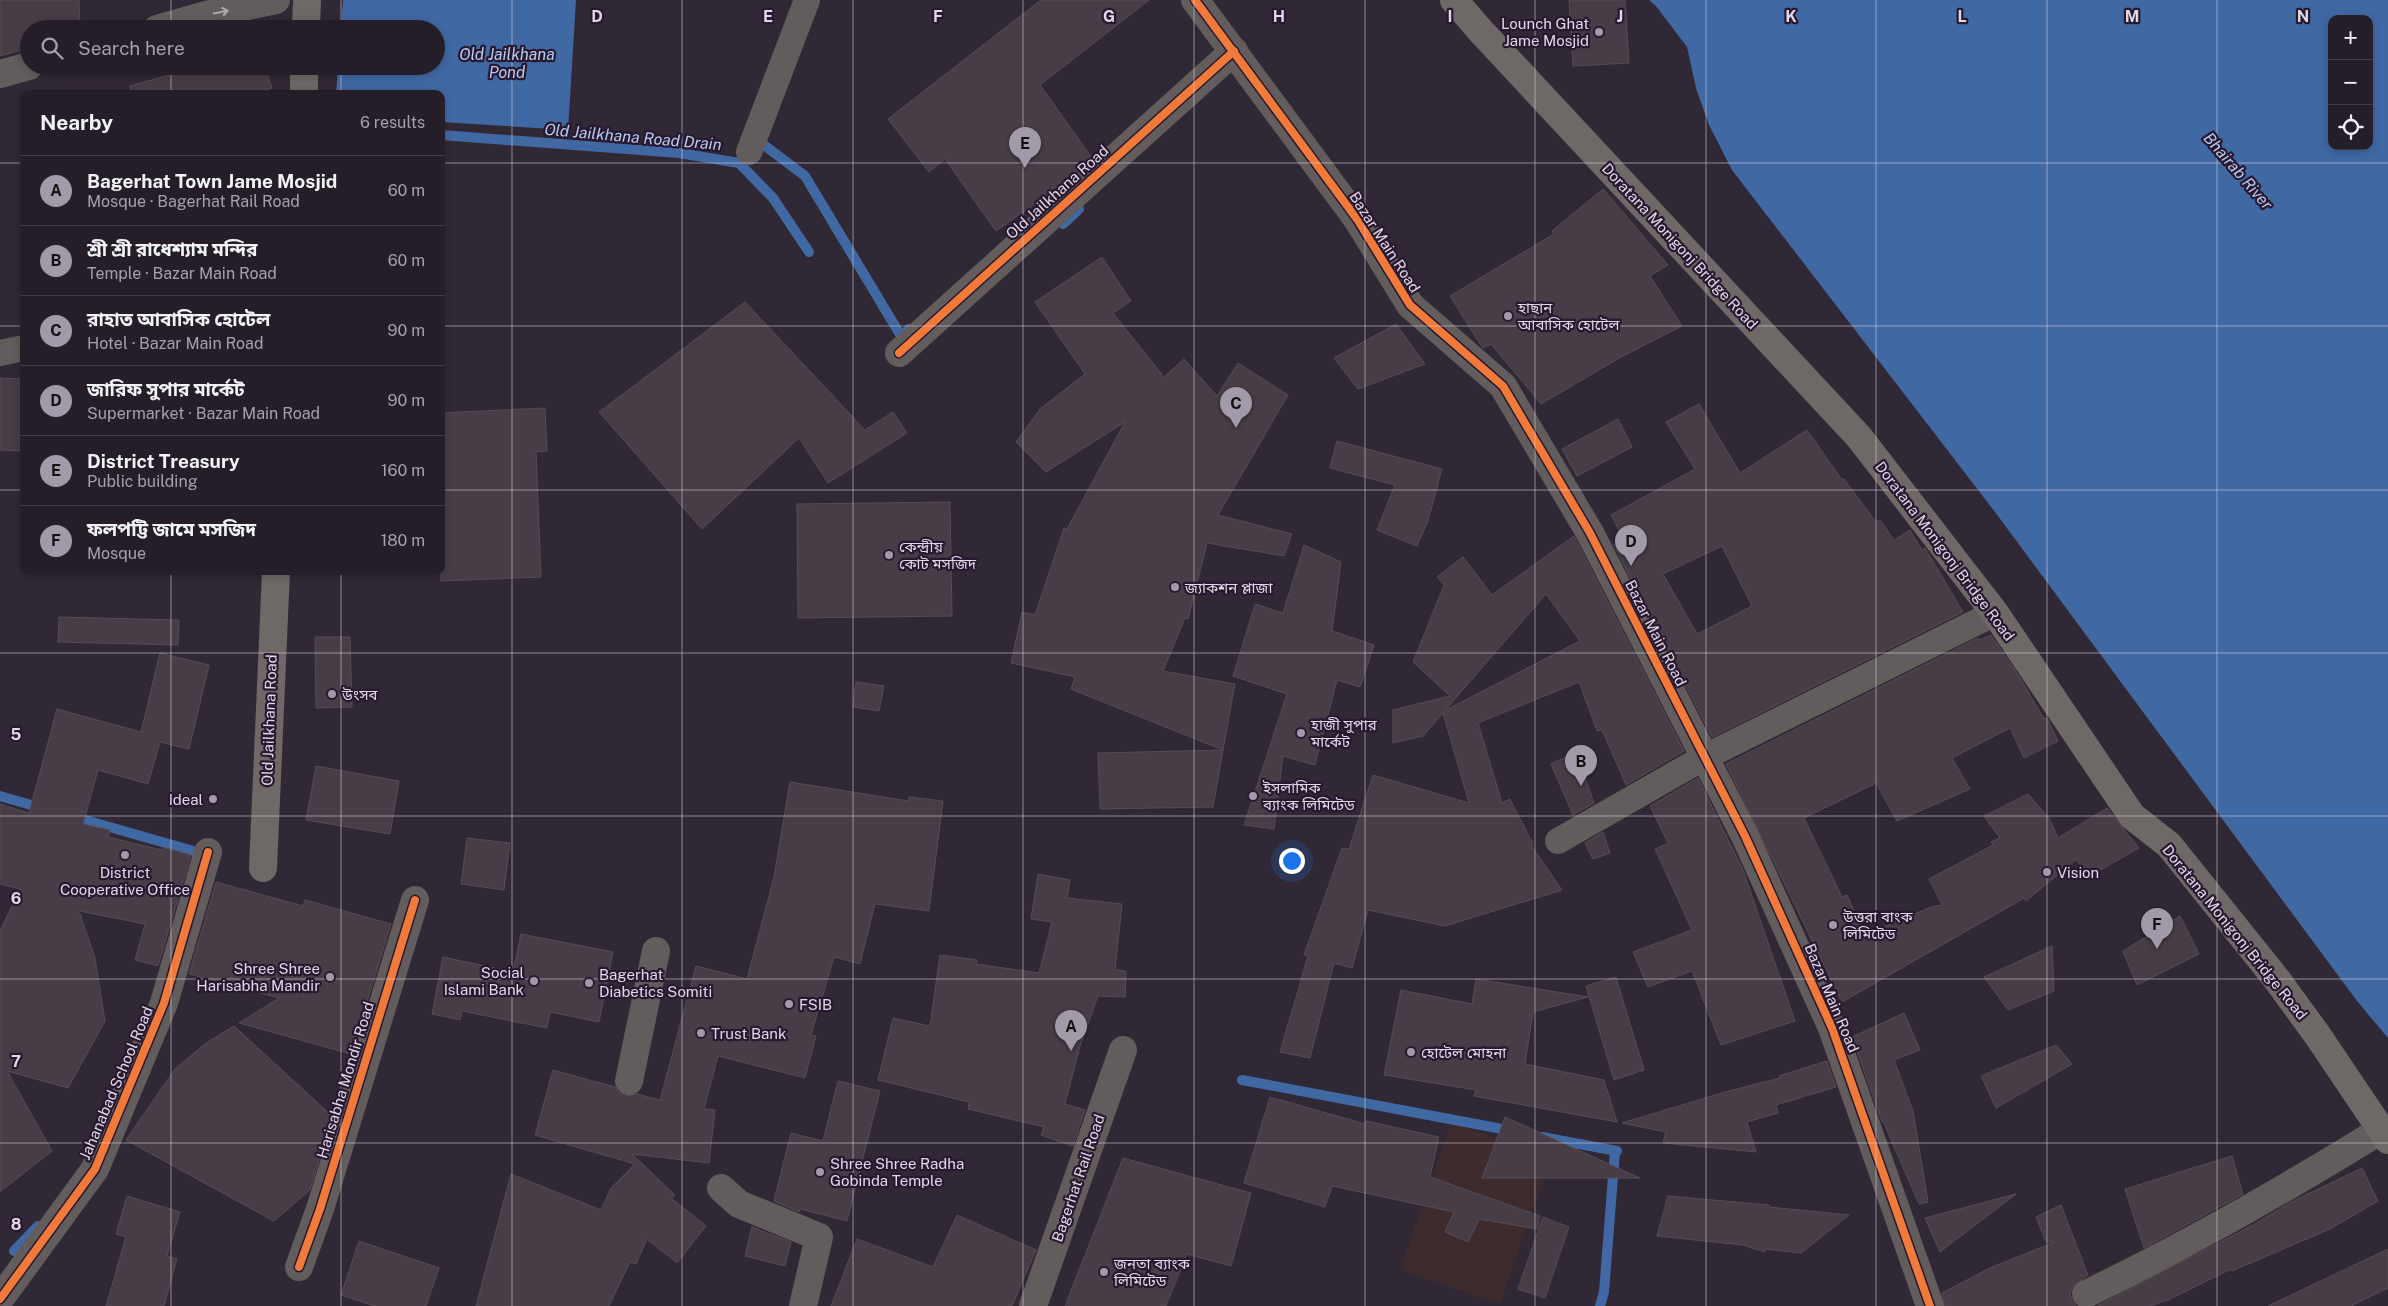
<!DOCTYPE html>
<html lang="en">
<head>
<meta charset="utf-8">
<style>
  body { margin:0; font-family:"Public Sans","Noto Sans Bengali",sans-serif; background:#2d2730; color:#f1f3f6 }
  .controls { position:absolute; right:15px; top:15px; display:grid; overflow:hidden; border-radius:10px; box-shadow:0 2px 8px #0003 }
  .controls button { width:45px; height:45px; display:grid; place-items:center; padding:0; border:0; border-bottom:1px solid #423c45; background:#251e28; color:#f1f3f6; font:25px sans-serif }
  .you { position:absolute; left:1291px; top:860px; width:18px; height:18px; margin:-12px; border:4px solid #fff; border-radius:50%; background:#1a73e8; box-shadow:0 0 0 8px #1a73e833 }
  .badge { display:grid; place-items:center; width:32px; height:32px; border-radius:50%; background:#a39aa9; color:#111; font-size:16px; font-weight:700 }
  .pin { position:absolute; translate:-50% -41px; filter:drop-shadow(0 1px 2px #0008) }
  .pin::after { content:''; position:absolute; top:26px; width:18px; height:15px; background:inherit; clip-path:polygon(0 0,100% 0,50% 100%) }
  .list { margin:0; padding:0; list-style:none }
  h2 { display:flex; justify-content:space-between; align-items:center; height:65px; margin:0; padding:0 20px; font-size:21px }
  h2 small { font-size:16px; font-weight:400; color:#a3a2a8 }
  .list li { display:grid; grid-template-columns:32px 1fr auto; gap:15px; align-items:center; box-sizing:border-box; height:70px; padding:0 20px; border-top:1px solid #423c45 }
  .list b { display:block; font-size:19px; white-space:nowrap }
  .list p { margin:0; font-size:16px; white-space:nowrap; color:#a3a2a8 }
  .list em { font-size:16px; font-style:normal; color:#a3a2a8 }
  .icon { flex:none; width:28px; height:28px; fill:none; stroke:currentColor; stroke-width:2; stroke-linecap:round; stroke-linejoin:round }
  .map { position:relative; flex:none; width:2388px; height:1306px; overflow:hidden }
  .search { position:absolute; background:#251e28; box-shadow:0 2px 8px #0003; left:20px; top:20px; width:425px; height:55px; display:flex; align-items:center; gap:12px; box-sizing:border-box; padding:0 18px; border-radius:28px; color:#a3a2a8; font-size:19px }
  .panel { position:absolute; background:#251e28; box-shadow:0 2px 8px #0003; left:20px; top:90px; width:425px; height:485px; border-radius:10px }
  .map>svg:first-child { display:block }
</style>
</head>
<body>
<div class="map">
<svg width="2388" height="1306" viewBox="0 0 2388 1306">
  <rect width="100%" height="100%" fill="#312835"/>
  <path fill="#3d2b2e" d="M 1451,1123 L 1551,1157 L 1500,1304 L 1400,1270 Z"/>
  <g fill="#4068a3" fill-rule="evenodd">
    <path d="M 343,0 L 576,0 L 568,130 L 441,122 L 441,94 L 336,94 L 338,66 L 436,66 L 436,29 L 341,29 Z"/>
    <path d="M 1649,0 L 2388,0 L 2388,1038 L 2357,1001 L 1995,512 L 1732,170 L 1709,125 L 1696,88 L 1687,47 L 1656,6 ZM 2332,19 L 2369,19 L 2369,146 L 2332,146 Z"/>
  </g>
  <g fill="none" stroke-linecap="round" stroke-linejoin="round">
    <g stroke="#4068a3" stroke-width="10">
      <path d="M 441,135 L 679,153 L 739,163 L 773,198 L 809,252"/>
      <path d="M 756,139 L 805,176 L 901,336 L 909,329"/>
      <path d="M 1063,224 L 1079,209"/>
      <path d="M 0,796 L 42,808"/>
      <path d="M 71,816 L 204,854 L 204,856"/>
      <path d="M 1242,1080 L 1513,1131"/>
      <path d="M 1542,1137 L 1617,1151"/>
      <path d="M 14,1251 L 38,1226"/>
      <path d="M 1600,1306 L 1604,1292 L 1615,1151"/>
    </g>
  </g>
  <g fill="#473d46" stroke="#564c55" fill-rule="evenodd">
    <path d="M 0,0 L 79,0 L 80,29 L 29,29 L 29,48 L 0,56 Z"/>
    <path d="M 1041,0 L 1149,0 L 1040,85 L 1092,158 L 1066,182 L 996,231 L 945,159 L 929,172 L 888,119 Z"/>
    <path d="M 1569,0 L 1625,0 L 1629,63 L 1573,66 Z"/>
    <path d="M 201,66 L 264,66 L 272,88 L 253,94 L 131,94 L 130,86 Z"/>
    <path d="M 1603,189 L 1668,265 L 1650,276 L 1682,326 L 1621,357 L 1541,404 L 1491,344 L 1483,348 L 1482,347 L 1450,296 L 1554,234 L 1552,231 Z"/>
    <path d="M 1102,257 L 1131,301 L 1113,313 L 1164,377 L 1184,359 L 1217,396 L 1238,363 L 1288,395 L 1218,515 L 1292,534 L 1284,556 L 1207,543 L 1188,619 L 1185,618 L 1163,671 L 1235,684 L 1223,750 L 1071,689 L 1075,677 L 1011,663 L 1022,612 L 1035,615 L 1064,528 L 1067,529 L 1125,422 L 1046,472 L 1016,442 L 1040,409 L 1085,374 L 1035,302 Z"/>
    <path d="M 745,302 L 865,430 L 893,412 L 907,433 L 828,483 L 799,438 L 702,529 L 599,412 Z"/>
    <path d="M 1396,324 L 1425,364 L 1358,389 L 1334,358 Z"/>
    <path d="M 0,378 L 24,379 L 24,451 L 0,450 Z"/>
    <path d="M 1699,404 L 1740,473 L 1807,430 L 1842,480 L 1844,479 L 1876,522 L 1880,520 L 1894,540 L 1910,530 L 1922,550 L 1925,548 L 1963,612 L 1712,737 L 1613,544 L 1628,547 L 1611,515 L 1695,469 L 1666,422 ZM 1722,546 L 1752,606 L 1697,634 L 1663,574 Z"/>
    <path d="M 545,408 L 547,451 L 536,452 L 541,577 L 441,581 L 441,413 Z"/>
    <path d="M 1618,419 L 1632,447 L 1577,476 L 1562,449 Z"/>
    <path d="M 1337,441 L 1442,469 L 1428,521 L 1417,546 L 1377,530 L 1395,485 L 1330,468 Z"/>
    <path d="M 950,502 L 952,616 L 798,618 L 797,504 Z"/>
    <path d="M 1574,536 L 1684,751 L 1626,785 L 1602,730 L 1597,731 L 1579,682 L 1478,723 L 1502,803 L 1510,799 L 1533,844 L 1531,845 L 1562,890 L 1445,926 L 1368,910 L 1352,968 L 1334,963 L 1310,1058 L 1280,1052 L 1308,956 L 1304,955 L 1342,848 L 1349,849 L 1373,775 L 1469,803 L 1443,713 L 1423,736 L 1393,743 L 1393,710 L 1450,696 L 1413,662 L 1444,585 L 1437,577 L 1463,557 L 1492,595 ZM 1546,594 L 1580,641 L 1446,710 L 1460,693 Z"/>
    <path d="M 1304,545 L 1341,562 L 1332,631 L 1374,645 L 1360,687 L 1337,680 L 1315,765 L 1283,756 L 1274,829 L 1244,825 L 1287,694 L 1233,676 L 1255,604 L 1283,613 Z"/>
    <path d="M 59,617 L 179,620 L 178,645 L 58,642 Z"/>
    <path d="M 1991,635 L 2019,676 L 2044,719 L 2047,718 L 2058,741 L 2024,758 L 2010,728 L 1952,758 L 1970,789 L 1897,821 L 1876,783 L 1804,818 L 1842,897 L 1847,895 L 1865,935 L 1931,907 L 1942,905 L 1929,879 L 1993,845 L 1991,842 L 2000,838 L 1984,816 L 2028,794 L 2049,818 L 2058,838 L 2107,808 L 2139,848 L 2086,878 L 2077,859 L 2026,901 L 2024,898 L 1842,1002 L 1726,764 L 1978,638 L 1979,640 Z"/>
    <path d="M 315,637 L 350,637 L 352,707 L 316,708 Z"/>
    <path d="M 160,653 L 209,665 L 189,749 L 160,742 L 148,784 L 98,770 L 83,824 L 110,830 L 108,837 L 162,850 L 163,847 L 191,855 L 158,966 L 135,960 L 145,924 L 79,911 L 95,958 L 105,1021 L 68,1088 L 7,1071 L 52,1151 L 0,1192 L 0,931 L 20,889 L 0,884 L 0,804 L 29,813 L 57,709 L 141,732 Z"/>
    <path d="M 856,682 L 884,686 L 879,711 L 853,707 Z"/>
    <path d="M 1223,750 L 1213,807 L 1100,809 L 1098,753 Z"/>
    <path d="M 1576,752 L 1594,803 L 1573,815 L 1551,764 Z"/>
    <path d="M 316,766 L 399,781 L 390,834 L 306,820 Z"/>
    <path d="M 1698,778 L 1743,870 L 1795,1021 L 1721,1045 L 1692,971 L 1648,987 L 1633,952 L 1692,930 L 1655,849 L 1668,843 L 1650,806 Z"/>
    <path d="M 790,782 L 908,801 L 909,797 L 943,801 L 929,911 L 875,904 L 860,964 L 834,957 L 811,1035 L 816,1036 L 805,1078 L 718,1056 L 704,1109 L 715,1110 L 709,1163 L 632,1154 L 675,1195 L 671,1198 L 706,1226 L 677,1263 L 647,1239 L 636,1264 L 630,1262 L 609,1306 L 476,1306 L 511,1174 L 601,1210 L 611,1188 L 635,1164 L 535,1135 L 553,1070 L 615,1087 L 619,1093 L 625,1096 L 637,1094 L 660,1100 L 696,966 L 747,979 L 774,877 Z"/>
    <path d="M 1603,832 L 1610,853 L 1593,859 L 1585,843 Z"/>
    <path d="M 467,838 L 510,843 L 504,890 L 461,884 Z"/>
    <path d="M 1038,874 L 1070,880 L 1067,898 L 1122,904 L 1115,970 L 1126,971 L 1125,997 L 1098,996 L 1080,1046 L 1065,1104 L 1085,1110 L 1073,1146 L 1041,1135 L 1044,1127 L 968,1109 L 969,1102 L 878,1080 L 893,1018 L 930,1026 L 940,955 L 977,960 L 976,964 L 1039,973 L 1052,922 L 1031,919 Z"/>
    <path d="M 216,882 L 303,906 L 305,900 L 391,924 L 351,1054 L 239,1023 L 279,998 L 189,974 Z"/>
    <path d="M 2180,916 L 2199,954 L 2137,985 L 2123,951 Z"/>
    <path d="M 521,934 L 613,952 L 599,1022 L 550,1012 L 547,1028 L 462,1011 L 460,1020 L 432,1014 L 443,957 L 513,972 Z"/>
    <path d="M 2052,946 L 2054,991 L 2008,1010 L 1984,977 Z"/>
    <path d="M 1616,977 L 1644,1070 L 1614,1080 L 1586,986 Z"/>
    <path d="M 1476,979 L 1588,997 L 1533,1012 L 1525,1064 L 1604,1080 L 1617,1122 L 1474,1096 L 1476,1090 L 1384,1075 L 1401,990 L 1472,1004 Z"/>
    <path d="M 1904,1013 L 1920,1050 L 1894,1060 L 1913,1111 L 1928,1202 L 1919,1204 L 1883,1121 L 1882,1122 L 1852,1037 Z"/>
    <path d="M 234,1026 L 332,1116 L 310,1190 L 274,1221 L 126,1140 L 175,1069 L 206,1043 Z"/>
    <path d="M 2056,1045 L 2072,1064 L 1996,1108 L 1981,1076 Z"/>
    <path d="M 1827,1061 L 1836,1087 L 1776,1105 L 1778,1113 L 1747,1122 L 1756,1152 L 1663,1143 L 1666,1132 L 1622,1123 L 1725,1092 L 1780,1078 L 1779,1076 Z"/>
    <path d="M 838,1081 L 880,1091 L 847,1221 L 800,1209 L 799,1212 L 774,1201 L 791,1133 L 823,1141 Z"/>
    <path d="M 1270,1097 L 1365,1124 L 1366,1121 L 1439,1137 L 1430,1177 L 1540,1216 L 1537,1229 L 1479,1219 L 1468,1242 L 1445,1232 L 1454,1212 L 1332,1186 L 1325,1207 L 1244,1183 Z"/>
    <path d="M 1505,1117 L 1640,1178 L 1482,1178 Z"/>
    <path d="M 2232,1156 L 2243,1194 L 2144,1248 L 2125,1189 Z"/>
    <path d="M 1123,1158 L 1251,1193 L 1231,1266 L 1187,1254 L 1166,1306 L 1065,1306 Z"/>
    <path d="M 2362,1168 L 2378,1201 L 2330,1229 L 2232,1271 L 2231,1269 L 2168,1300 L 2150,1306 L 2097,1306 L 2253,1225 L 2291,1202 Z"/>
    <path d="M 2016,1194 L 1940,1252 L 1925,1218 Z"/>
    <path d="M 127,1196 L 180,1212 L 167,1256 L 177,1259 L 164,1306 L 106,1306 L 126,1237 L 116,1234 Z"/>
    <path d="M 1668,1196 L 1769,1205 L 1769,1207 L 1849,1215 L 1801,1253 L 1765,1249 L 1765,1252 L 1743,1245 L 1657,1236 Z"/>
    <path d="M 2061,1205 L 2088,1275 L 2073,1286 L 2070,1293 L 2072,1300 L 2076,1306 L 1945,1306 L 1942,1293 L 1992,1267 L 2055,1242 L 2046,1242 L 2036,1217 Z"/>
    <path d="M 957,1215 L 1036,1250 L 1012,1306 L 831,1306 L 857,1239 L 933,1267 Z"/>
    <path d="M 1543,1217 L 1569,1227 L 1545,1298 L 1518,1289 Z"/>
    <path d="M 752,1227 L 791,1242 L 785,1266 L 745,1256 Z"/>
    <path d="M 359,1241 L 439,1268 L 426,1306 L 375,1306 L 341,1295 Z"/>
    <path d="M 2388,1249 L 2388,1288 L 2351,1306 L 2268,1306 Z"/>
  </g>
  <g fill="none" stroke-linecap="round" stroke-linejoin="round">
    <g stroke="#625d5c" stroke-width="26">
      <path d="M 749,152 L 807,0"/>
      <path d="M 0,353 L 24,348"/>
      <path d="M 1558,841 L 1703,758 L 1995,613"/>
    </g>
    <g stroke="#625d5c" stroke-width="28">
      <path d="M 1195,0 L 1357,219 L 1410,305 L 1503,386 L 1590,533 L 1745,836 L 1832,1028 L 1930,1306"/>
      <path d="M 157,29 L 206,15 L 276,0"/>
      <path d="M 0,74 L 29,66"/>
      <path d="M 899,353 L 1234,51"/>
      <path d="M 629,1081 L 656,951"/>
      <path d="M 721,1188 L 739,1204 L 819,1237 L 803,1306"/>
      <path d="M 299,1267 L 320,1209 L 415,900"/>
      <path d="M 2086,1294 C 2188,1245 2284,1190 2381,1130"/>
      <path d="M 0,1299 L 95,1169 L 164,1003 L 208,852"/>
      <path d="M 1033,1306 L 1123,1050"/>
    </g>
    <g stroke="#6e6867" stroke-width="28">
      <path d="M 1454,0 L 1478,28 L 1859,437 L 1995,613 L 2132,816 L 2169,845 L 2278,981 L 2318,1036 L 2388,1140"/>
      <path d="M 306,29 L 307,0"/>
      <path d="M 304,94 L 304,66"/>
      <path d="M 263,868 L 276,571"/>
    </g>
    <defs>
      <g id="cycleway">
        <path d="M 1195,0 L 1357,219 L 1410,305 L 1503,386 L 1590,533 L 1745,836 L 1832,1028 L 1930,1306"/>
        <path d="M 899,353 L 1234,51"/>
        <path d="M 299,1267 L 320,1209 L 415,900"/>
        <path d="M 0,1299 L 95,1169 L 164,1003 L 208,852"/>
      </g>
    </defs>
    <use href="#cycleway" stroke="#281930" stroke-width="11"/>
    <use href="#cycleway" stroke="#f17a3a" stroke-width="8"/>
  </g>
  <defs><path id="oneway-shaft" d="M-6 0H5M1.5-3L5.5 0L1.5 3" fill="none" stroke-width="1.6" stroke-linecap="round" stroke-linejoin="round" transform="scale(1.25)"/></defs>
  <use stroke="#aea6af" href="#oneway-shaft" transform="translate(221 12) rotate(-12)"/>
  <path fill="none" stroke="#e0d7e7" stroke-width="1" stroke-opacity="0.55" d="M 171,0 L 171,29M 341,0 L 341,29M 512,0 L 512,1306M 682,0 L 682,1306M 853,0 L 853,1306M 1023,0 L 1023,1306M 1194,0 L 1194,1306M 1365,0 L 1365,1306M 1535,0 L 1535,1306M 1706,0 L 1706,1306M 1876,0 L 1876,1306M 2047,0 L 2047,1306M 2217,0 L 2217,1306M 171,66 L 171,94M 341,66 L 341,94M 0,163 L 24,163M 441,163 L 2388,163M 0,326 L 24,326M 441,326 L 2388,326M 0,490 L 24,490M 441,490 L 2388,490M 171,571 L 171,1306M 341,571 L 341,1306M 0,653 L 2388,653M 0,816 L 2388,816M 0,979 L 2388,979M 0,1143 L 2388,1143"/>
  <g fill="#a39aa9" stroke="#281930" stroke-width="2">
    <circle cx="1599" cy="32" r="5"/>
    <circle cx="1508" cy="316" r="5"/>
    <circle cx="889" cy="555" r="5"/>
    <circle cx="1175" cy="587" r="5"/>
    <circle cx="332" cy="694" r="5"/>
    <circle cx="1301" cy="733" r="5"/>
    <circle cx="1253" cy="796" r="5"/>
    <circle cx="213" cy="799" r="5"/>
    <circle cx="125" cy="855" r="5"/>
    <circle cx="2047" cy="872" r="5"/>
    <circle cx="1833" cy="925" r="5"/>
    <circle cx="330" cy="977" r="5"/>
    <circle cx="534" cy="981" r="5"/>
    <circle cx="589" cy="983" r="5"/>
    <circle cx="789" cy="1004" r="5"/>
    <circle cx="701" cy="1033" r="5"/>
    <circle cx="1411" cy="1052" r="5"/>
    <circle cx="820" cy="1172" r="5"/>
    <circle cx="1104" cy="1272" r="5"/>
  </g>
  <g text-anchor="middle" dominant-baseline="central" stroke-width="4.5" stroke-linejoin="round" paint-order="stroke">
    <g font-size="15" fill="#e0d7e7" stroke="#281930" text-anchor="start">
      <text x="1589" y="23" text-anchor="end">Lounch Ghat<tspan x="1589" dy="17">Jame Mosjid</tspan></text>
      <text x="1518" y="307">হাছান<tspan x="1518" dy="17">আবাসিক হোটেল</tspan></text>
      <text x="899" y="546">কেন্দ্রীয়<tspan x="899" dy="17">কোট মসজিদ</tspan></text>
      <text x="1185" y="587">জ্যাকশন প্লাজা</text>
      <text x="342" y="694">উংসব</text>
      <text x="1311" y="724">হাজী সুপার<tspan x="1311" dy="17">মার্কেট</tspan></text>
      <text x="1263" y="787">ইসলামিক<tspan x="1263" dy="17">ব্যাংক লিমিটেড</tspan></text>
      <text x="203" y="799" text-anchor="end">Ideal</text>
      <text x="125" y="872" text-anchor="middle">District<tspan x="125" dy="17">Cooperative Office</tspan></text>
      <text x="2057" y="872">Vision</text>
      <text x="1843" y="916">উত্তরা বাংক<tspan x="1843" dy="17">লিমিটেড</tspan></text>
      <text x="320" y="968" text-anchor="end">Shree Shree<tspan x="320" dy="17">Harisabha Mandir</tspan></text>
      <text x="524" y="972" text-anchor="end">Social<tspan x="524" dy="17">Islami Bank</tspan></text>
      <text x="599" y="974">Bagerhat<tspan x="599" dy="17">Diabetics Somiti</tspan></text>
      <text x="799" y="1004">FSIB</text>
      <text x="711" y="1033">Trust Bank</text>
      <text x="1421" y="1052">হোটেল মোহনা</text>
      <text x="830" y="1163">Shree Shree Radha<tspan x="830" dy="17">Gobinda Temple</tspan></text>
      <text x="1114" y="1263">জনতা ব্যাংক<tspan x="1114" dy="17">লিমিটেড</tspan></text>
    </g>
    <g font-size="15" fill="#e0d7e7" stroke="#281930">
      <text transform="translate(1057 192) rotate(-42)">Old Jailkhana Road</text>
      <text transform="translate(1385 242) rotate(57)">Bazar Main Road</text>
      <text transform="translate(1680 246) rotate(47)">Doratana Monigonj Bridge Road</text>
      <text transform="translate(1945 551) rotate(53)">Doratana Monigonj Bridge Road</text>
      <text transform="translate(1656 633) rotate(63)">Bazar Main Road</text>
      <text transform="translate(269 720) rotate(-88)">Old Jailkhana Road</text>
      <text transform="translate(2235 932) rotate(51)">Doratana Monigonj Bridge Road</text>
      <text transform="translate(1832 998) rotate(67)">Bazar Main Road</text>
      <text transform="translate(345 1080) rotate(-73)">Harisabha Mondir Road</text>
      <text transform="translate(116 1083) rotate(-67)">Jahanabad School Road</text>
      <text transform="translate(1078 1178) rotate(-71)">Bagerhat Rail Road</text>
    </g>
    <g font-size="16" font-style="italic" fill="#b4ccf0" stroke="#281930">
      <text x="507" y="54">Old Jailkhana<tspan x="507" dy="18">Pond</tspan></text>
      <text transform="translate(633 137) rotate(5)">Old Jailkhana Road Drain</text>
      <text transform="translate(2238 171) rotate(49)">Bhairab River</text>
    </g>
  </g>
  <g font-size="16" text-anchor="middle" font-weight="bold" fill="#e0d7e7" stroke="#281930" stroke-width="4.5" stroke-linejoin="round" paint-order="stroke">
    <text x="597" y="22">D</text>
    <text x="768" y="22">E</text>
    <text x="938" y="22">F</text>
    <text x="1109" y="22">G</text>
    <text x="1279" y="22">H</text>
    <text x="1450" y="22">I</text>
    <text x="1620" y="22">J</text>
    <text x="1791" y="22">K</text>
    <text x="1962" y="22">L</text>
    <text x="2132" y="22">M</text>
    <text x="2303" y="22">N</text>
    <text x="16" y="740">5</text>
    <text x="16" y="904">6</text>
    <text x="16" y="1067">7</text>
    <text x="16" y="1230">8</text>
  </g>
</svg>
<div class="controls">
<button>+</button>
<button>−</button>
<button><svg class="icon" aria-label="locate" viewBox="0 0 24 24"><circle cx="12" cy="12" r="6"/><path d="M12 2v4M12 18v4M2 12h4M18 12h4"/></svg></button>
</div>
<div class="you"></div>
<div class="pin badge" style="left:1071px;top:1051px">A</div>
<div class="pin badge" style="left:1581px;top:786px">B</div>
<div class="pin badge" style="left:1236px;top:428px">C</div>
<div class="pin badge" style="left:1631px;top:566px">D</div>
<div class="pin badge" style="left:1025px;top:168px">E</div>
<div class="pin badge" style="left:2157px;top:949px">F</div>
<div class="search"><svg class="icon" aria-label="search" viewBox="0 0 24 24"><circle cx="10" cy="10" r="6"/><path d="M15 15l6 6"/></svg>Search here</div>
<section class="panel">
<h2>Nearby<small>6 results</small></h2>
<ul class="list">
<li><span class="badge">A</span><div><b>Bagerhat Town Jame Mosjid</b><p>Mosque · Bagerhat Rail Road</p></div><em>60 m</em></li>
<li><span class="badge">B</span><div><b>শ্রী শ্রী রাধেশ্যাম মন্দির</b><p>Temple · Bazar Main Road</p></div><em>60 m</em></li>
<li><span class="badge">C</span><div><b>রাহাত আবাসিক হোটেল</b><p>Hotel · Bazar Main Road</p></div><em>90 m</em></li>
<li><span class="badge">D</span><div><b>জারিফ সুপার মার্কেট</b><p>Supermarket · Bazar Main Road</p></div><em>90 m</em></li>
<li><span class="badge">E</span><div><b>District Treasury</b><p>Public building</p></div><em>160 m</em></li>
<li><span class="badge">F</span><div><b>ফলপট্টি জামে মসজিদ</b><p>Mosque</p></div><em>180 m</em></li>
</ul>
</section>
</div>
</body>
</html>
